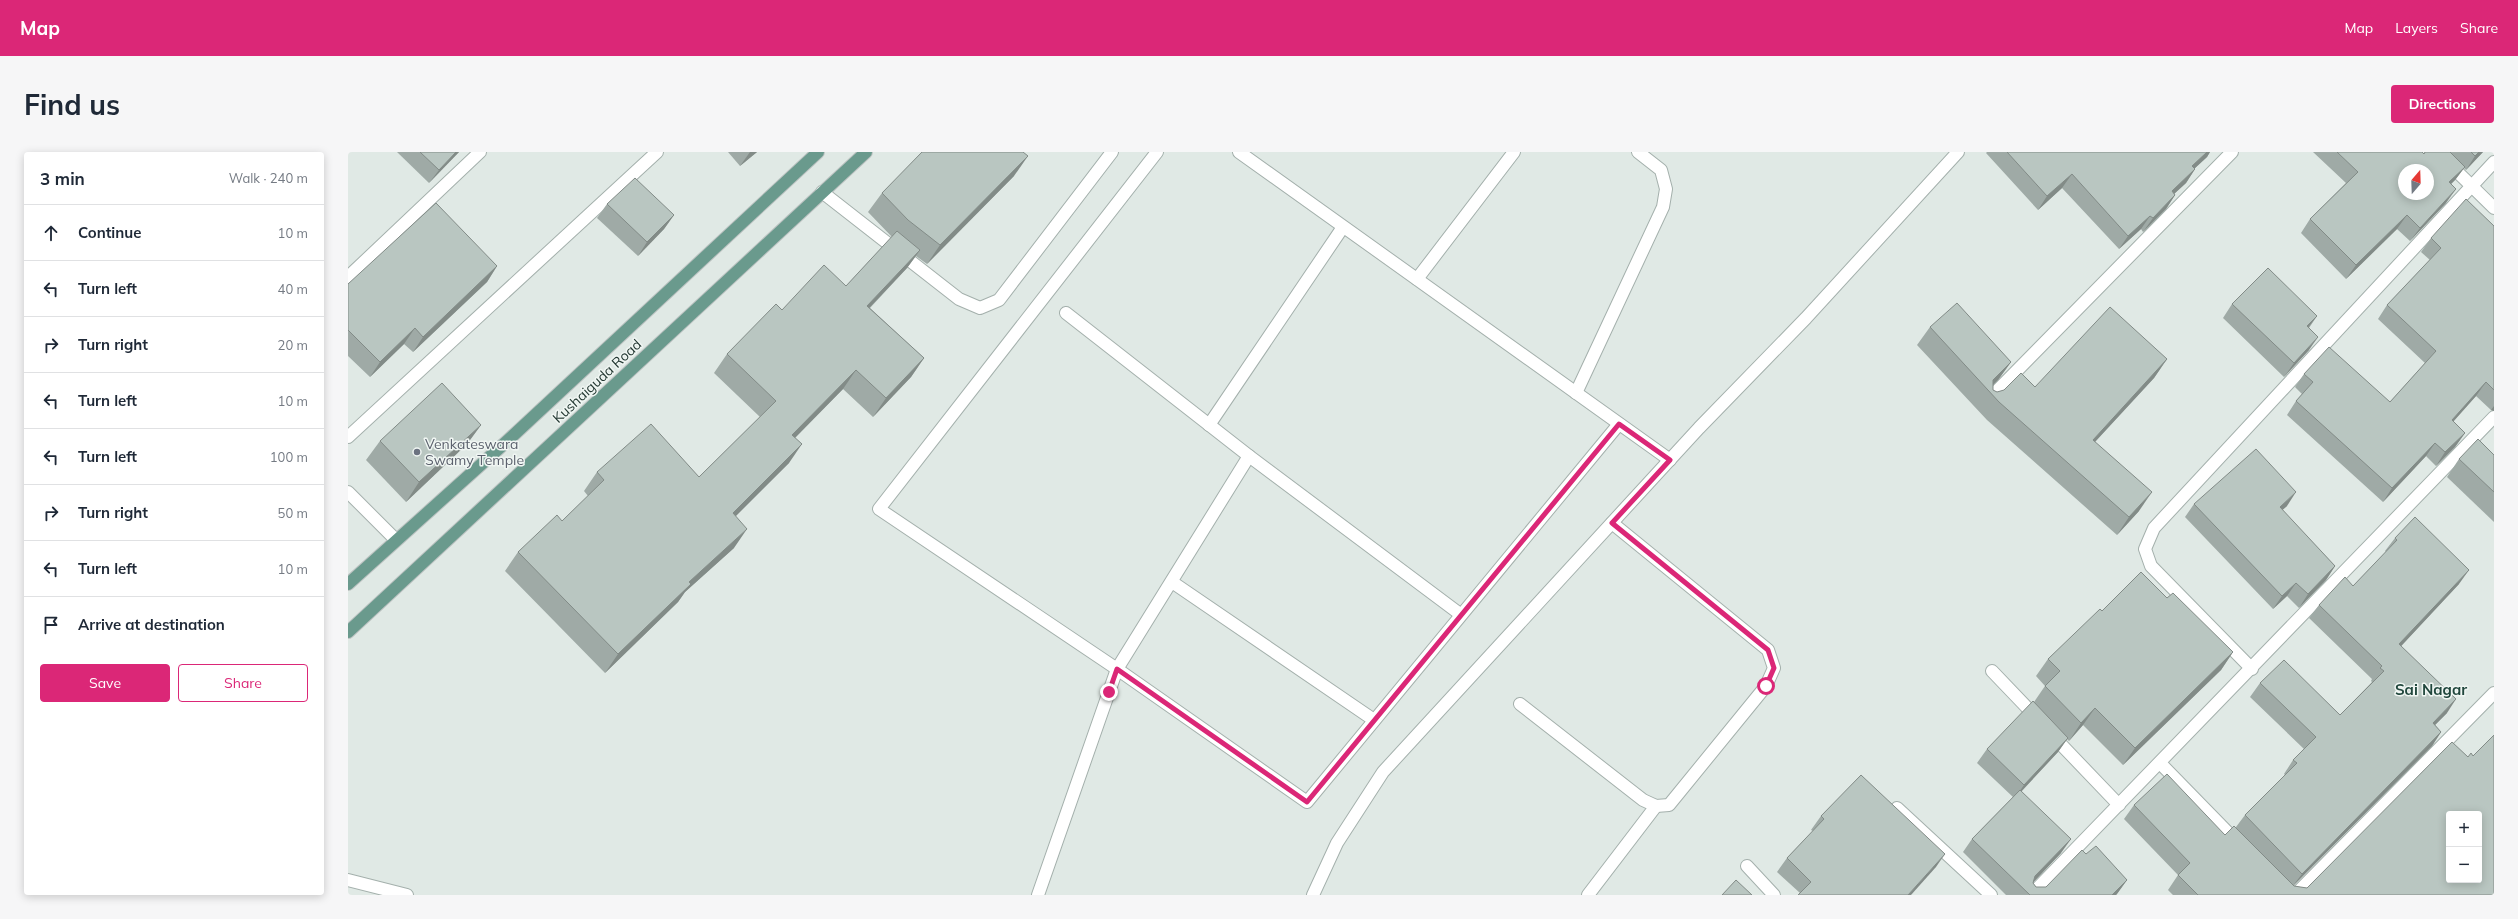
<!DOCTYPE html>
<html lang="en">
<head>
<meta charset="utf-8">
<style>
  body { margin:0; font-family:Mulish,sans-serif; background:#f6f6f7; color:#1f2937 }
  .controls { position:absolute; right:12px; bottom:12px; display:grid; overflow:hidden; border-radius:4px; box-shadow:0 2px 10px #0003 }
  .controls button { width:36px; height:36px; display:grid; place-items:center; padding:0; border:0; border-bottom:1px solid #e0e1e3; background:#fff; color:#1f2937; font:20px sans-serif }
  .compass { position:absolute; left:2050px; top:12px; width:36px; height:36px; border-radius:50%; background:#fff; box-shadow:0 2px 10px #0003; rotate:19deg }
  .stop { position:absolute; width:12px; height:12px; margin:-9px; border:3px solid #db2777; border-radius:50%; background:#fff }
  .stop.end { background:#db2777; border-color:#fff; box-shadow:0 1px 4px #0008 }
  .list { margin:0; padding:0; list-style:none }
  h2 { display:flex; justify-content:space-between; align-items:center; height:52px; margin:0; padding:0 16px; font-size:17px }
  h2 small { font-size:13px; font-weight:400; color:#747a83 }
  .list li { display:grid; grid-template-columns:26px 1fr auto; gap:12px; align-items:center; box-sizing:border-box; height:56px; padding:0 16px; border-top:1px solid #e0e1e3 }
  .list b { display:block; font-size:15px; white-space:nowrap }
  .list em { font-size:13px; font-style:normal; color:#747a83 }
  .actions { display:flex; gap:8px; padding:12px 16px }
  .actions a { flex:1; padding:9px 0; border:1px solid #db2777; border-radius:4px; text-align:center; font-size:14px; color:#db2777 }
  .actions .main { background:#db2777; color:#fff }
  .icon { flex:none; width:22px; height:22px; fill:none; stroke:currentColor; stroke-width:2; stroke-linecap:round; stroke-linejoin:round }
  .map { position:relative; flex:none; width:2146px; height:743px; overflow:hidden; border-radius:4px }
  header { display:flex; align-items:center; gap:24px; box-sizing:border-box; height:56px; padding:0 20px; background:#db2777; color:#fff }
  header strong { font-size:19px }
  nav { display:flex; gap:22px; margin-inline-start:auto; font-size:14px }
  .intro { display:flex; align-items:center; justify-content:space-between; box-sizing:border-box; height:96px; padding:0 24px }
  h1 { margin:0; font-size:28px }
  .button { padding:10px 18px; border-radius:4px; background:#db2777; color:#fff; font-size:14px; font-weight:700 }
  main { display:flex; gap:24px; padding:0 24px }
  aside { flex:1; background:#fff; border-radius:4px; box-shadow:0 2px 10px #0003 }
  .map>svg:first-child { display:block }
</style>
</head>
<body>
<header>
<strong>Map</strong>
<nav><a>Map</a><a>Layers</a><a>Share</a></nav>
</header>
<div class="intro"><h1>Find us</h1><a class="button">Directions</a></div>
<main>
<aside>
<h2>3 min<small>Walk · 240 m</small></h2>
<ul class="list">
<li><svg class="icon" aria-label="ahead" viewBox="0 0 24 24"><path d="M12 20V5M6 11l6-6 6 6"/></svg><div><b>Continue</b></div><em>10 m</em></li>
<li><svg class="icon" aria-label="left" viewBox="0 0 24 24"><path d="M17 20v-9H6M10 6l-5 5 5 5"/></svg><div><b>Turn left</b></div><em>40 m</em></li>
<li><svg class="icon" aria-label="right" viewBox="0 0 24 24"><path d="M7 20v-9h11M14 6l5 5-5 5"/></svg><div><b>Turn right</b></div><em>20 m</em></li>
<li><svg class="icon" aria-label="left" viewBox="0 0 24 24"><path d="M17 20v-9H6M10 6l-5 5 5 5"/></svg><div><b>Turn left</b></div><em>10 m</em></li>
<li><svg class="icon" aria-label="left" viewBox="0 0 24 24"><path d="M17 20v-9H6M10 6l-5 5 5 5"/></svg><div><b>Turn left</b></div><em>100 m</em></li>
<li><svg class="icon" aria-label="right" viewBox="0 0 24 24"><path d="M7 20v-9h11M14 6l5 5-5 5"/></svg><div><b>Turn right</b></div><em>50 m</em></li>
<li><svg class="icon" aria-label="left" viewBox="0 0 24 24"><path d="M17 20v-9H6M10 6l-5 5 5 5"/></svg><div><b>Turn left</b></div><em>10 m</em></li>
<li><svg class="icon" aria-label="arrive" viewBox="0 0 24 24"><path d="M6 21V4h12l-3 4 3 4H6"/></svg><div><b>Arrive at destination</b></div></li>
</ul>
<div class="actions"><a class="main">Save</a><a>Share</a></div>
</aside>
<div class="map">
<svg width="2146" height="743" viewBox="0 0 2146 743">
  <rect width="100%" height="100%" fill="#e0e9e5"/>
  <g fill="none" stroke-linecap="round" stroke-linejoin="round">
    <defs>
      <g id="service">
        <path d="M 1172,552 L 1295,648 L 1308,654 L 1321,653 L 1418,534 L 1426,516 L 1420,498 L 1264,371"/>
        <path d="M 1240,743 L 1308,654"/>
      </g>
      <g id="minor">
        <path d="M 809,0 L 531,357 L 769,517 L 959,650 L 1271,272"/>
        <path d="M 891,0 L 1322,308"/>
        <path d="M 2089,0 L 2146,56"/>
        <path d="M 474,40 L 611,147 L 632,156 L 651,148 L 764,0"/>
        <path d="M 0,125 L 132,0"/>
        <path d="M 1069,127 L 1166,0"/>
        <path d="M 718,161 L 901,304 L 1112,462"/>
        <path d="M 1228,241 L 1315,55 L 1318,37 L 1313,18 L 1290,0"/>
        <path d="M 1638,250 L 1884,0"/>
        <path d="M 861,273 L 995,75"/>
        <path d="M 0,285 L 309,0"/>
        <path d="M 0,340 L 48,388"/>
        <path d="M 824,430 L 1026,568"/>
        <path d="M 1904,517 L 1803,414 L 1797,397 L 1806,376 L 2146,10"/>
        <path d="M 1644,519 L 1689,566"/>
        <path d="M 1704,583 L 1771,653"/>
        <path d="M 1812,611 L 1891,692"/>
        <path d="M 1549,656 L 1643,743"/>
        <path d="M 1399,714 L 1426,743"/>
        <path d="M 0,728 L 59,743"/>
        <path d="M 690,743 L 769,517 L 901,304"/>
        <path d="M 965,743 L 989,691 L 1035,620 L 1351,276 L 1458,166 L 1610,0"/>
        <path d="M 1683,743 L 2146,265"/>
        <path d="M 1947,743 L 2146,541"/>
      </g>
      <g id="primary">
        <path d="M 0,432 L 157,291 L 470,0"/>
        <path d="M 0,480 L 518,0"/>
      </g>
    </defs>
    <use href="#service" stroke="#a4b0ac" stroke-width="14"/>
    <use href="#minor" stroke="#a4b0ac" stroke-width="14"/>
    <use href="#primary" stroke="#bdc3c2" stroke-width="14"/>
    <use href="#service" stroke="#fff" stroke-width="12"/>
    <use href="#minor" stroke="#fff" stroke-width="12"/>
    <use href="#primary" stroke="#6a9a8d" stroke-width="12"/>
  </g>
  <g fill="#9faaa6">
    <path d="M 49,0 L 111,0 L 81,31 Z"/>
    <path d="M 380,0 L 409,0 L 392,14 Z"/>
    <path d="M 1639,0 L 1862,0 L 1859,5 L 1846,17 L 1847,17 L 1838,31 L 1826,42 L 1827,43 L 1818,57 L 1795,80 L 1793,77 L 1771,97 L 1714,36 L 1690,58 L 1638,1 Z"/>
    <path d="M 1965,0 L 2074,0 L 2076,2 L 2077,0 L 2135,0 L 2118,18 L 2116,16 L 2107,28 L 2103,32 L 2098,51 L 2062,89 L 2049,77 L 1998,127 L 1953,81 L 1962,67 L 1998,31 Z"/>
    <path d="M 666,24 L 579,112 L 568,104 L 559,116 L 522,156 L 576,206 L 563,225 L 525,265 L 495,237 L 447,286 L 441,311 L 387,364 L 386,396 L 337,440 L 330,450 L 257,521 L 157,419 L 170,400 L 214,369 L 240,344 L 236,339 L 249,320 L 351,325 L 412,265 L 366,221 L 379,202 L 434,158 L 498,134 L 544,85 L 520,60 L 534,41 Z"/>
    <path d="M 259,52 L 326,63 L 316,77 L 290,104 L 249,66 Z"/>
    <path d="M 2146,74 L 2146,259 L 2143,258 L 2128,244 L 2105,270 L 2117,281 L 2107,295 L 2088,314 L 2078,304 L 2035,350 L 1939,263 L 1948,249 L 1954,242 L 1947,235 L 1956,222 L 2042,250 L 2077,211 L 2030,167 L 2039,153 L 2082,108 L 2073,100 L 2083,86 Z"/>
    <path d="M 149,114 L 139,130 L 65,200 L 56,192 L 22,225 L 0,204 L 0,132 Z"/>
    <path d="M 1884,152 L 1969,164 L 1961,176 L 1961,198 L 1936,225 L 1875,166 Z"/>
    <path d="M 1582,175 L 1663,210 L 1650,228 L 1645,233 L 1645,238 L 1649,240 L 1687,235 L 1819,207 L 1806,226 L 1747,290 L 1791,359 L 1769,383 L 1639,268 L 1569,193 Z"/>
    <path d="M 133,273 L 119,292 L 58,350 L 18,308 L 32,289 Z"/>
    <path d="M 2146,303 L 2146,370 L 2099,325 L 2111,307 Z"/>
    <path d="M 1846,352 L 1939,354 L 1934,358 L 1987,414 L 1978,428 L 1951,456 L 1939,444 L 1925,457 L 1837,365 Z"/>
    <path d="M 2047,386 L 2111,432 L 2053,494 L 2099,561 L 2087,573 L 2093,580 L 2084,594 L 1945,734 L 1959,736 L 2146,743 L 1825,743 L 1820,738 L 1830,723 L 1776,667 L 1786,653 L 1877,683 L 1888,675 L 1897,663 L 1937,623 L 1936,622 L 1945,608 L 1956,597 L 1902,545 L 1912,531 L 1992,563 L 2024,530 L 2023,529 L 2024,527 L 1961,466 L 1971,453 L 2005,434 L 2038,400 L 2037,399 Z"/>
    <path d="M 1819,446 L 1885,500 L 1873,518 L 1775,613 L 1735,573 L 1721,589 L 1719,587 L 1710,600 L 1673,640 L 1713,701 L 1686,729 L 1685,731 L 1688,735 L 1698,735 L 1738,702 L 1779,728 L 1768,743 L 1658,743 L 1615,700 L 1624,687 L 1665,645 L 1629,611 L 1639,597 L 1686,550 L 1697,534 L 1688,524 L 1700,507 L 1754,459 Z"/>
    <path d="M 1473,664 L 1588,715 L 1452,741 L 1429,720 L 1439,706 L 1465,679 L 1463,678 Z"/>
  </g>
  <g fill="#828b87">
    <path d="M 108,0 L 111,0 L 81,31 L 91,18 Z"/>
    <path d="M 402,0 L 409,0 L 392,14 Z"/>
    <path d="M 1859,0 L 1862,0 L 1859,5 L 1834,28 L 1844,14 Z"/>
    <path d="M 2131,0 L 2135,0 L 2118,18 L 2127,4 Z"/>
    <path d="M 680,4 L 666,24 L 579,112 L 592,93 Z"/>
    <path d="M 2117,15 L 2107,28 L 2091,44 L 2101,30 Z"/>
    <path d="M 1847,17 L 1838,31 L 1814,53 L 1824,39 Z"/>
    <path d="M 1724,22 L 1714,36 L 1690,58 L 1699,44 Z"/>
    <path d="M 2108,37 L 2098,51 L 2062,89 L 2072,76 Z"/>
    <path d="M 1827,43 L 1818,57 L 1795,80 L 1805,66 Z"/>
    <path d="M 326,63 L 316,77 L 290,104 L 299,90 Z"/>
    <path d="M 2059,63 L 2049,77 L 1998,127 L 2008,113 Z"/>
    <path d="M 1802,64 L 1793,77 L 1771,97 L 1780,84 Z"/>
    <path d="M 572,98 L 559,116 L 506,172 L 519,154 Z"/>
    <path d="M 149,114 L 139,130 L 65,200 L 75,185 Z"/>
    <path d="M 1969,164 L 1959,177 L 1959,174 Z"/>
    <path d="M 67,176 L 56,192 L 22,225 L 32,210 Z"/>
    <path d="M 1970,185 L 1961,198 L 1936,225 L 1946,211 Z"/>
    <path d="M 576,206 L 563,225 L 525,265 L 538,246 Z"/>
    <path d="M 1819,207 L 1806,226 L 1732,306 L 1745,288 Z"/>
    <path d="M 1663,210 L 1650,228 L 1640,238 L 1645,228 Z"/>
    <path d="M 508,218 L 495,237 L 431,302 L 444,283 Z"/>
    <path d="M 2138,230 L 2128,244 L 2094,282 L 2104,268 Z"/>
    <path d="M 2146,254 L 2146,259 L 2143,258 Z"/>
    <path d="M 133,273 L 119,292 L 58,350 L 71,330 Z"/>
    <path d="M 2117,281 L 2107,295 L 2088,314 L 2097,300 Z"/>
    <path d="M 2087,291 L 2078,304 L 2035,350 L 2044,336 Z"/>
    <path d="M 454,292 L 441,311 L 372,380 L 385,361 Z"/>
    <path d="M 1804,340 L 1791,359 L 1769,383 L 1781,365 Z"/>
    <path d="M 1948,340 L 1939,354 L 1922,369 L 1932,355 Z"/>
    <path d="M 399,377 L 386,396 L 337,440 L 330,450 L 257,521 L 270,502 L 341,430 Z"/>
    <path d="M 1987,414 L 1978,428 L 1951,456 L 1960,442 Z"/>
    <path d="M 2121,418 L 2111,432 L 2042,506 L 2051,492 Z"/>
    <path d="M 1948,431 L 1939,444 L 1925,457 L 1934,444 Z"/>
    <path d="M 1885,500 L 1873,518 L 1775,613 L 1787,596 Z"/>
    <path d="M 2108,547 L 2099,561 L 2075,585 L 2085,571 Z"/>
    <path d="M 1747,556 L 1735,573 L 1721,589 L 1733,571 Z"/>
    <path d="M 2093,580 L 2084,594 L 1944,735 L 1954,722 Z"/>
    <path d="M 1720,586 L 1710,600 L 1667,646 L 1676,633 Z"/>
    <path d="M 1723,687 L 1713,701 L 1678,738 L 1687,724 Z"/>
    <path d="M 1597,702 L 1588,715 L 1563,743 L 1560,743 Z"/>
    <path d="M 1779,728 L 1769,742 L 1768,743 L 1764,743 Z"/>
  </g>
  <g fill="#b9c6c1" stroke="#828b87" fill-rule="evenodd">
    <path d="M 72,0 L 108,0 L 91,18 Z"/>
    <path d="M 574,0 L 675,0 L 680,4 L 592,93 L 560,68 L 534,41 Z"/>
    <path d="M 1659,0 L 1859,0 L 1844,14 L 1847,17 L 1824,39 L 1827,43 L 1805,66 L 1802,64 L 1780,84 L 1724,22 L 1699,44 Z"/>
    <path d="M 1989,0 L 2074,0 L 2076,2 L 2077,0 L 2102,0 L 2117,15 L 2101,30 L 2108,37 L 2072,76 L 2059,63 L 2008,113 L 1962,67 L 2010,20 ZM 2056,18 L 2080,18 L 2080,42 L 2056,42 Z"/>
    <path d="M 2123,0 L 2131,0 L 2127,4 Z"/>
    <path d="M 287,26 L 326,63 L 299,90 L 259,52 Z"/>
    <path d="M 2118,47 L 2146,74 L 2146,238 L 2138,230 L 2104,268 L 2117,281 L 2097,300 L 2087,291 L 2044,336 L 1948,249 L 1965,230 L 1956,222 L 1981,195 L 2042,250 L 2088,199 L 2039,153 L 2093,96 L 2083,86 Z"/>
    <path d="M 88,51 L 149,114 L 75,185 L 67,176 L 32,210 L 0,178 L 0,132 Z"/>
    <path d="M 549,79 L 572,98 L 519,154 L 576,206 L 538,246 L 508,218 L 444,283 L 454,292 L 385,361 L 399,377 L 341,430 L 343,432 L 270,502 L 170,400 L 209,363 L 214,369 L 256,328 L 249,320 L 303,272 L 351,325 L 428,249 L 379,202 L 428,152 L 434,158 L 476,113 L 498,134 Z"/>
    <path d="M 1920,116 L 1969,164 L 1959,174 L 1970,185 L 1946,211 L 1884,152 Z"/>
    <path d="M 1609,151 L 1663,210 L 1645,228 L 1645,238 L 1649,240 L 1656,238 L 1673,221 L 1687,235 L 1762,155 L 1819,207 L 1745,288 L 1804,340 L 1781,365 L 1651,250 L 1582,175 Z"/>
    <path d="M 94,231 L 133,273 L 71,330 L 32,289 Z"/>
    <path d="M 2130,287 L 2146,303 L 2146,340 L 2111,307 Z"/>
    <path d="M 1908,297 L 1948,340 L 1932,355 L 1987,414 L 1960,442 L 1948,431 L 1934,444 L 1846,352 Z"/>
    <path d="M 2067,365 L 2121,418 L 2051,492 L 2108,547 L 2085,571 L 2093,580 L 1954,722 L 1897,663 L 1949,611 L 1945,608 L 1968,585 L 1912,531 L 1936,508 L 1992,563 L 2036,519 L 2032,516 L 2034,514 L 1971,453 L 1997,425 L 2005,434 L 2049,388 L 2047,386 Z"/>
    <path d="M 1793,420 L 1819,446 L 1825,441 L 1885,500 L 1787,596 L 1747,556 L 1733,571 L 1697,534 L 1712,519 L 1700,507 L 1752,457 L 1754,459 Z"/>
    <path d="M 1685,549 L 1720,586 L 1676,633 L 1639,597 Z"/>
    <path d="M 2146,583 L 2146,743 L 1850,743 L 1830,723 L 1842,711 L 1786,653 L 1819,622 L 1877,683 L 1886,674 L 1946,734 L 1959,736 L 2104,590 L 2120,605 L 2123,601 L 2125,604 ZM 2101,662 L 2131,662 L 2131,728 L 2101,728 Z"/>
    <path d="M 1513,623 L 1597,702 L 1560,743 L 1450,743 L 1463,730 L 1439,706 L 1476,667 L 1473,664 Z"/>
    <path d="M 1672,638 L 1723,687 L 1687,724 L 1685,731 L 1688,735 L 1698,735 L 1734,698 L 1738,702 L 1748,694 L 1779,728 L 1764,743 L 1682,743 L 1624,687 Z"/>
    <path d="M 1388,728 L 1404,743 L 1374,743 Z"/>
  </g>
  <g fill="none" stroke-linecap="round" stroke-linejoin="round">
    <path stroke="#db2777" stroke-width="5" d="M 761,540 L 769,517 L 959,650 L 1271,272 L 1322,308 L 1264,371 L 1420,498 L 1426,516 L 1418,534"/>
  </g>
  <circle fill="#6b7280" stroke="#f0f6f3" stroke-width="1.5" cx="69" cy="300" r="4"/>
  <g text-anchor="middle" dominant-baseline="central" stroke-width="3" stroke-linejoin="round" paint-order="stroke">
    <g font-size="14" fill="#233832" stroke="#f0f6f3">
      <text transform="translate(249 229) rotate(-43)">Kushaiguda Road</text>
    </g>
    <g font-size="14" fill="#5b616d" stroke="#f0f6f3" text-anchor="start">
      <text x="77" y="292">Venkateswara<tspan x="77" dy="16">Swamy Temple</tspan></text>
    </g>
    <g font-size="15" font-weight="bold" fill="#21473d" stroke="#f0f6f3">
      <text x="2083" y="537">Sai Nagar</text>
    </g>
  </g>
</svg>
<div class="controls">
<button>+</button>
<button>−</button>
</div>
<svg class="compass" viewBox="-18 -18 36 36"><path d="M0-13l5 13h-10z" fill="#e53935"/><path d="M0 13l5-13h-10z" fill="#747a83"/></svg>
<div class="stop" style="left:1418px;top:534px"></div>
<div class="stop end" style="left:761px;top:540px"></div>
</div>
</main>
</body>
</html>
